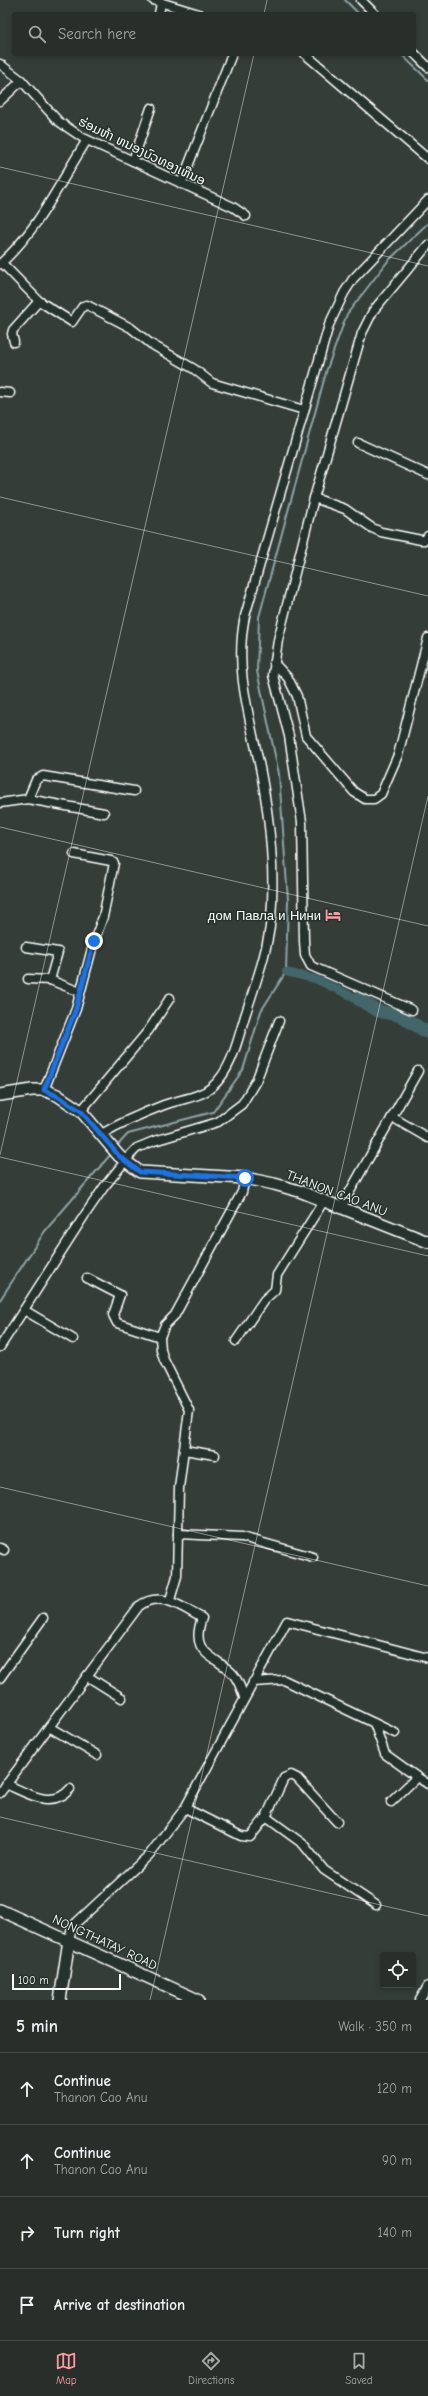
<!DOCTYPE html>
<html lang="en">
<head>
<meta charset="utf-8">
<style>
  body { margin:0; font-family:"Comic Neue","Noto Sans Lao",sans-serif; background:#343a36; color:#f1f3f6 }
  .controls { position:absolute; right:12px; bottom:12px; display:grid; overflow:hidden; border-radius:4px; box-shadow:0 2px 6px #0003 }
  .controls button { width:36px; height:36px; display:grid; place-items:center; padding:0; border:0; border-bottom:1px solid #444a47; background:#282e2a; color:#f1f3f6; font:20px sans-serif }
  .scale { position:absolute; left:12px; bottom:10px; width:109px; box-sizing:border-box; padding-left:4px; border:2px solid #fff; border-top:0; font-size:11px; line-height:14px; white-space:nowrap; color:#fff; -webkit-text-stroke:3px #26332d; paint-order:stroke }
  .stop { position:absolute; width:12px; height:12px; margin:-9px; border:3px solid #1a73e8; border-radius:50%; background:#fff }
  .stop.end { background:#1a73e8; border-color:#fff; box-shadow:0 1px 4px #0008 }
  .list { margin:0; padding:0; list-style:none }
  h2 { display:flex; justify-content:space-between; align-items:center; height:52px; margin:0; padding:0 16px; font-size:17px }
  h2 small { font-size:13px; font-weight:400; color:#a5a8a8 }
  .list li { display:grid; grid-template-columns:26px 1fr auto; gap:12px; align-items:center; box-sizing:border-box; height:72px; padding:0 16px; border-top:1px solid #444a47 }
  .list b { display:block; font-size:15px; white-space:nowrap }
  .list p { margin:0; font-size:13px; white-space:nowrap; color:#a5a8a8 }
  .list em { font-size:13px; font-style:normal; color:#a5a8a8 }
  .icon { flex:none; width:22px; height:22px; fill:none; stroke:currentColor; stroke-width:2; stroke-linecap:round; stroke-linejoin:round }
  .map { position:relative; flex:none; width:428px; height:2000px; overflow:hidden }
  .search { position:absolute; background:#282e2a; box-shadow:0 2px 6px #0003; left:12px; right:12px; top:12px; height:44px; display:flex; align-items:center; gap:10px; box-sizing:border-box; padding:0 14px; border-radius:4px; color:#a5a8a8; font-size:15px }
  .sheet { height:340px; background:#282e2a }
  nav { display:flex; justify-content:space-around; align-items:center; box-sizing:border-box; height:56px; border-top:1px solid #444a47; background:#282e2a; font-size:11px; color:#a5a8a8 }
  nav a { display:grid; justify-items:center; gap:2px }
  nav .on { color:#ff9aa2 }
  .map>svg:first-child { display:block }
</style>
</head>
<body>
<div class="map">
<svg width="428" height="2000" viewBox="0 0 428 2000">
  <rect width="100%" height="100%" fill="#353d38"/>
  <filter id="ink" filterUnits="userSpaceOnUse"><feTurbulence type="fractalNoise" baseFrequency=".025" numOctaves="2"/><feDisplacementMap in="SourceGraphic" scale="8" xChannelSelector="R" yChannelSelector="G"/><feConvolveMatrix kernelMatrix="1 2 1 2 8 2 1 2 1" color-interpolation-filters="sRGB"/></filter>
  <g filter="url(#ink)">
    <g fill="none" stroke-linecap="round" stroke-linejoin="round">
      <g stroke="#8ea3a6" stroke-width="2">
        <path d="M 345,0 L 359,14"/>
        <path d="M 401,54 L 428,80"/>
        <path d="M 116,1147 L 128,1134 L 213,1112 L 243,1070 L 261,1011 L 286,972 L 288,900 L 279,774 L 257,671 L 259,617 L 327,369 L 347,314 L 388,261 L 428,223"/>
        <path d="M 0,1300 L 45,1231 L 111,1154"/>
      </g>
      <path stroke="#43666a" stroke-width="8" d="M 286,972 L 315,979 L 358,999"/>
      <path stroke="#43666a" stroke-width="13" d="M 358,999 L 378,1011 L 401,1016 L 428,1033"/>
      <defs>
        <g id="street">
          <path d="M 153,0 L 199,14"/>
          <path d="M 361,0 L 375,14"/>
          <path d="M 159,14 L 161,3"/>
          <path d="M 414,53 L 428,67"/>
          <path d="M 305,54 L 428,159"/>
          <path d="M 0,64 L 21,80 L 58,121 L 83,138 L 233,207 L 246,216"/>
          <path d="M 0,101 L 18,84 L 21,80"/>
          <path d="M 133,161 L 151,108"/>
          <path d="M 181,184 L 232,54"/>
          <path d="M 2,263 L 39,301 L 72,322 L 83,306 L 87,305 L 131,328 L 151,344 L 194,369 L 212,383 L 304,410"/>
          <path d="M 0,264 C 38,231 60,182 87,140"/>
          <path d="M 14,342 L 12,334 L 13,330 L 39,301"/>
          <path d="M 0,392 L 10,393"/>
          <path d="M 358,443 L 428,475"/>
          <path d="M 314,498 L 345,509 L 372,528 L 381,532 L 421,540 L 425,540 L 428,536"/>
          <path d="M 274,663 L 288,678 L 297,696 L 306,736 L 354,792 L 365,799 L 374,799 L 381,794 L 398,755 L 428,638"/>
          <path d="M 28,799 L 36,780 L 43,776 L 134,791"/>
          <path d="M 0,803 L 28,799 L 104,813"/>
          <path d="M 26,947 L 58,952 L 50,980"/>
          <path d="M 28,979 L 50,980 L 80,992"/>
          <path d="M 412,1010 L 311,966 L 305,955 L 304,941 L 302,822 L 289,736 L 273,675 L 278,640 L 314,498 L 362,333 L 373,311 L 428,245"/>
          <path d="M 44,1090 L 76,1009 L 94,941 L 103,917 L 114,863 L 111,861 L 74,854"/>
          <path d="M 81,1111 L 148,1031 L 170,998"/>
          <path d="M 392,1117 L 428,1138"/>
          <path d="M 100,1135 C 120,1123 143,1113 164,1105 C 180,1099 199,1098 212,1087 C 233,1069 238,1037 246,1013 C 256,982 268,950 271,918 C 275,873 270,823 262,778 C 252,723 233,672 245,616 L 329,325 L 344,293 L 353,279 L 428,200"/>
          <path d="M 340,1209 L 418,1071"/>
          <path d="M 87,1278 L 120,1295 L 113,1315 L 117,1323 L 160,1337"/>
          <path d="M 24,1310 L 73,1339"/>
          <path d="M 236,1341 L 264,1300 L 275,1290 L 277,1275 L 323,1202"/>
          <path d="M 0,1347 L 84,1216 L 104,1187 L 131,1154 L 137,1148 L 154,1141 L 218,1122 L 242,1104 L 256,1081 L 279,1021"/>
          <path d="M 184,1450 L 215,1455"/>
          <path d="M 178,1534 L 242,1537 L 313,1557"/>
          <path d="M 0,1548 L 4,1550"/>
          <path d="M 170,1600 L 177,1576 L 179,1488 L 189,1410 L 164,1360 L 161,1350 L 160,1337 L 165,1325 L 175,1315 L 242,1192 L 245,1178"/>
          <path d="M 87,1676 L 122,1698"/>
          <path d="M 0,1678 L 43,1618"/>
          <path d="M 253,1682 L 284,1680 L 395,1733"/>
          <path d="M 374,1723 L 385,1754 L 417,1777"/>
          <path d="M 49,1727 L 97,1755"/>
          <path d="M 6,1784 C 27,1793 52,1810 70,1789"/>
          <path d="M 0,1793 L 139,1606 C 161,1590 182,1607 202,1618 C 189,1655 214,1654 233,1674 C 239,1681 241,1689 244,1697"/>
          <path d="M 391,1802 L 417,1777 L 428,1784"/>
          <path d="M 185,1808 L 241,1836 L 250,1837 L 266,1817 L 284,1778 L 291,1775 L 297,1778 L 337,1822"/>
          <path d="M 266,1817 L 303,1844 L 324,1870 L 376,1905"/>
          <path d="M 69,1940 L 72,1927 L 77,1922 L 149,1855 L 185,1808 L 287,1621 L 428,1658"/>
          <path d="M 420,2000 L 428,1986"/>
        </g>
        <g id="secondary">
          <path d="M 0,1095 L 32,1090 L 44,1090 L 57,1095 L 81,1111 L 119,1156 L 140,1172 L 245,1178 L 274,1184 L 299,1191 L 428,1242"/>
          <path d="M 0,1910 L 198,2000"/>
          <path d="M 60,2000 L 69,1940"/>
        </g>
      </defs>
      <use href="#street" stroke="#fff" stroke-width="11"/>
      <use href="#secondary" stroke="#fff" stroke-width="14"/>
      <use href="#street" stroke="#26332d" stroke-width="8"/>
      <use href="#secondary" stroke="#26332d" stroke-width="11"/>
    </g>
  </g>
  <g fill="none" stroke-linecap="round" stroke-linejoin="round" filter="url(#ink)">
    <path stroke="#1a73e8" stroke-width="5" d="M 94,941 L 76,1009 L 44,1090 L 57,1096 L 81,1111 L 119,1156 L 140,1172 L 245,1178"/>
  </g>
  <path fill="none" stroke="#fff" stroke-width="1" stroke-opacity="0.45" d="M 264,14 L 267,0M 0,167 L 428,266M 0,497 L 428,596M 0,827 L 428,926M 0,1155 L 254,54M 0,1157 L 428,1256M 0,1487 L 428,1586M 0,1817 L 428,1916M 150,2000 L 428,796"/>
  <defs>
    <symbol id="hotel-bare" viewBox="-9 -9 18 18"><path d="M-6-4.5h1.5V1H6V5H4.5V3h-9V5H-6ZM-4 0a1.8 1.8 0 1 1 3.6 0ZM.5 0V-2.5h3Q6-2.5 6 0Z" fill="#ff9aa2" stroke="#26332d" stroke-width="2.5" paint-order="stroke"/></symbol>
  </defs>
  <g fill-rule="evenodd">
    <use href="#hotel-bare" x="322" y="904" width="22" height="22"/>
  </g>
  <g text-anchor="middle" dominant-baseline="central" stroke-width="3" stroke-linejoin="round" paint-order="stroke">
    <g font-size="13" fill="#fff" stroke="#26332d">
      <text transform="translate(142 151) rotate(26)">ຮ່ອມຫ້າ ຫນອງບົວທອງເຫືນອ</text>
      <text transform="translate(337 1193) rotate(21)">THANON CAO ANU</text>
      <text transform="translate(105 1942) rotate(25)">NONGTHATAY ROAD</text>
    </g>
    <g font-size="13" fill="#fff" stroke="#26332d" text-anchor="end">
      <text x="321" y="915">дом Павла и Нини</text>
    </g>
  </g>
</svg>
<div class="controls">
<button><svg class="icon" aria-label="locate" viewBox="0 0 24 24"><circle cx="12" cy="12" r="6"/><path d="M12 2v4M12 18v4M2 12h4M18 12h4"/></svg></button>
</div>
<div class="scale">100 m</div>
<div class="stop" style="left:245px;top:1178px"></div>
<div class="stop end" style="left:94px;top:941px"></div>
<div class="search"><svg class="icon" aria-label="search" viewBox="0 0 24 24"><circle cx="10" cy="10" r="6"/><path d="M15 15l6 6"/></svg>Search here</div>
</div>
<section class="sheet">
<h2>5 min<small>Walk · 350 m</small></h2>
<ul class="list">
<li><svg class="icon" aria-label="ahead" viewBox="0 0 24 24"><path d="M12 20V5M6 11l6-6 6 6"/></svg><div><b>Continue</b><p>Thanon Cao Anu</p></div><em>120 m</em></li>
<li><svg class="icon" aria-label="ahead" viewBox="0 0 24 24"><path d="M12 20V5M6 11l6-6 6 6"/></svg><div><b>Continue</b><p>Thanon Cao Anu</p></div><em>90 m</em></li>
<li><svg class="icon" aria-label="right" viewBox="0 0 24 24"><path d="M7 20v-9h11M14 6l5 5-5 5"/></svg><div><b>Turn right</b></div><em>140 m</em></li>
<li><svg class="icon" aria-label="arrive" viewBox="0 0 24 24"><path d="M6 21V4h12l-3 4 3 4H6"/></svg><div><b>Arrive at destination</b></div></li>
</ul>
</section>
<nav>
<a class="on"><svg class="icon" aria-label="map" viewBox="0 0 24 24"><path d="M3 6l6-2 6 2 6-2v14l-6 2-6-2-6 2zM9 4v14M15 6v14"/></svg>Map</a>
<a><svg class="icon" aria-label="directions" viewBox="0 0 24 24"><path d="M12 3l9 9-9 9-9-9zM9 14v-3h6M13 9l2 2-2 2"/></svg>Directions</a>
<a><svg class="icon" aria-label="saved" viewBox="0 0 24 24"><path d="M7 4h10v16l-5-4-5 4z"/></svg>Saved</a>
</nav>
</body>
</html>
